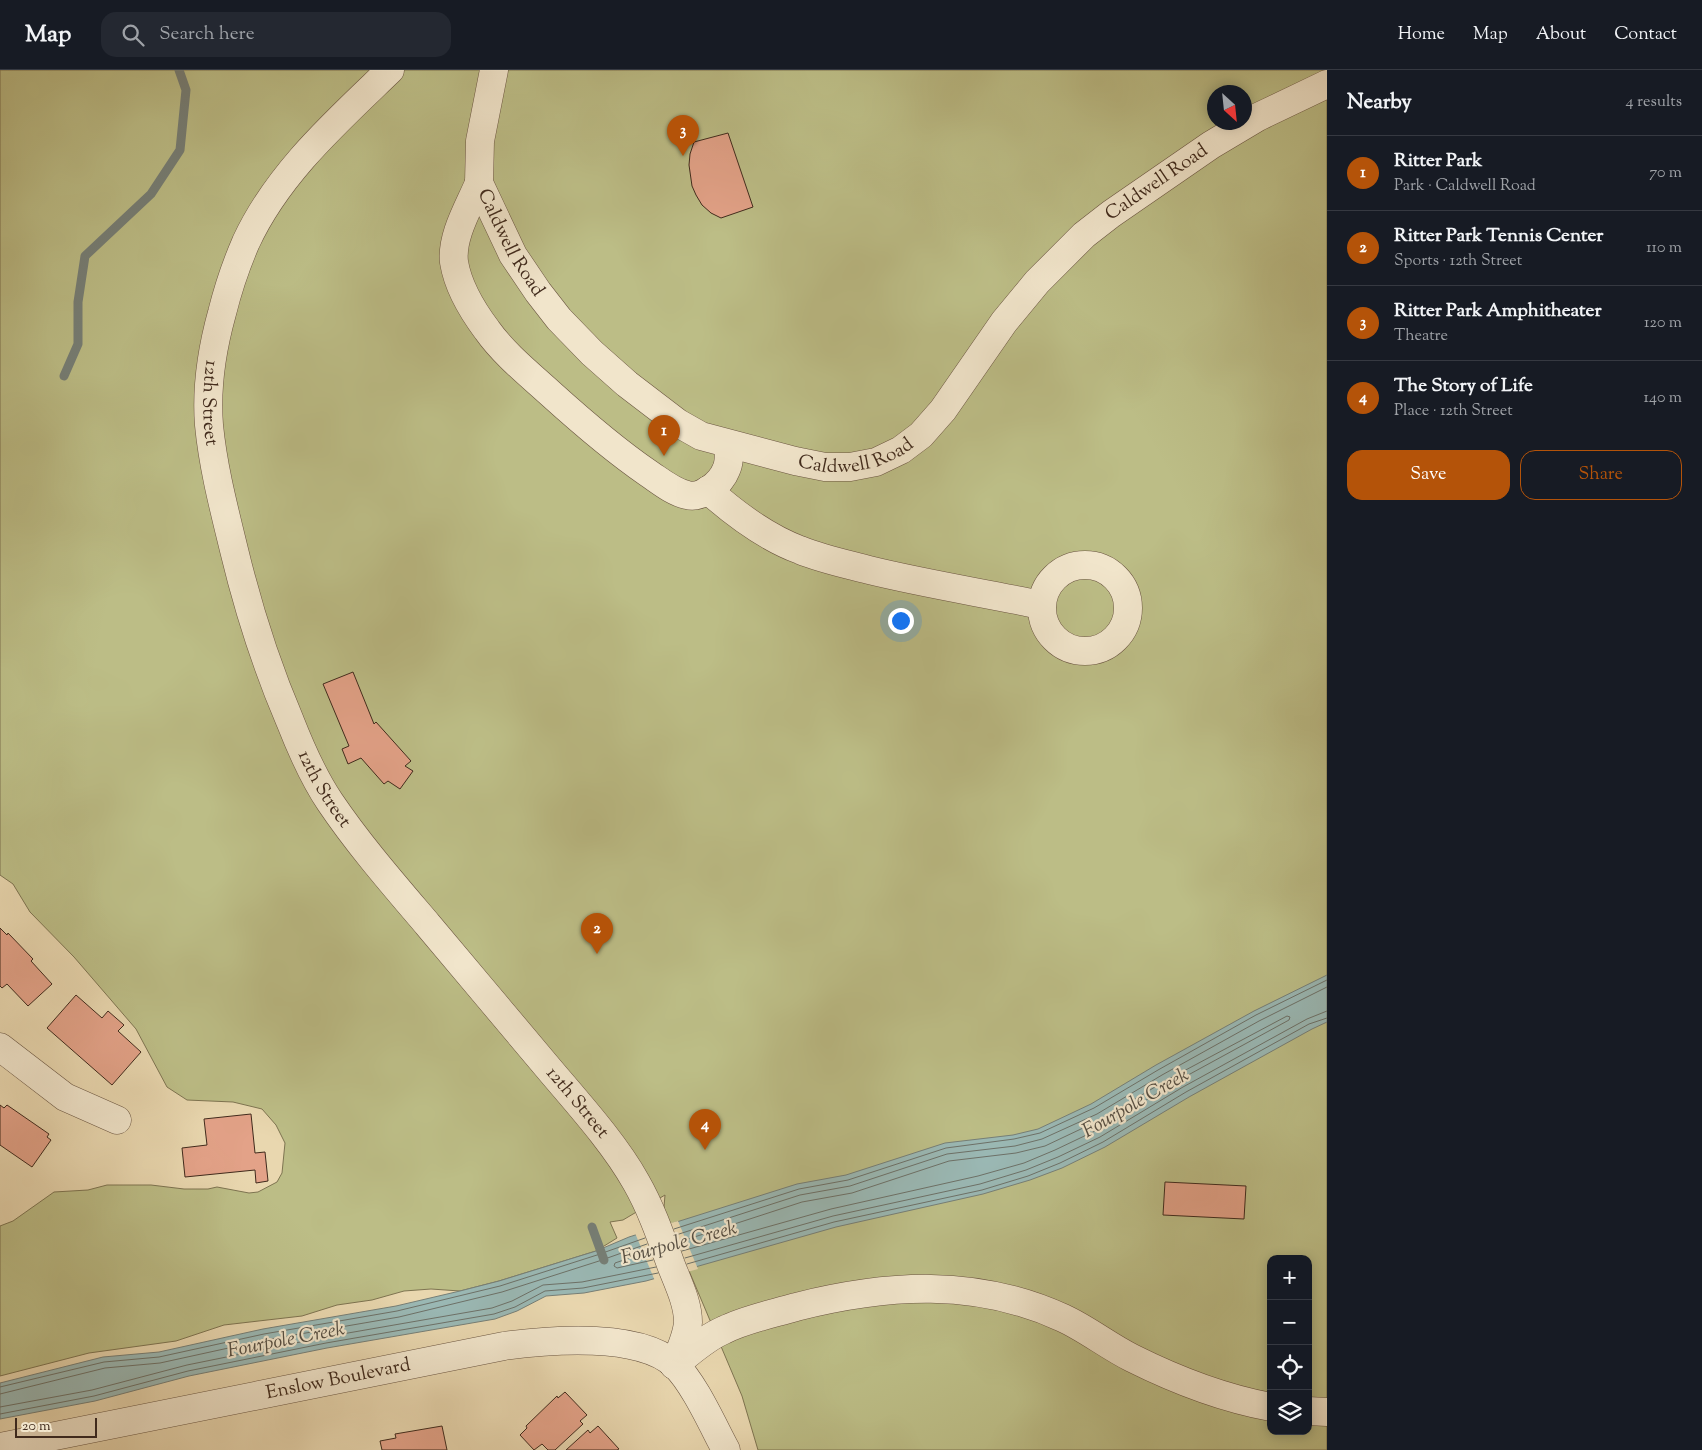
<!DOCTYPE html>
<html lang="en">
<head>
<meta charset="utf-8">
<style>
  body { margin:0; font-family:"Sorts Mill Goudy",serif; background:#242831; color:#f1f3f6 }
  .controls { position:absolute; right:15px; bottom:15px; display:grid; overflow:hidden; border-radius:10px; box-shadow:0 2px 12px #0003 }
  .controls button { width:45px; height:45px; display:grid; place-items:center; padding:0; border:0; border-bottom:1px solid #363941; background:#171b24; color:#f1f3f6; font:25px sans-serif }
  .compass { position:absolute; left:1207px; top:15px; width:45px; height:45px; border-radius:50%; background:#171b24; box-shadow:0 2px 12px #0003; rotate:153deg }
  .scale { position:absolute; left:15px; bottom:12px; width:82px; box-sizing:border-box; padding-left:5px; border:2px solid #402a1c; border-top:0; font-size:14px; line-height:18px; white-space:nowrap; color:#402a1c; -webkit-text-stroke:4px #f1e5cb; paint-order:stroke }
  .you { position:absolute; left:900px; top:550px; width:18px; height:18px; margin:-12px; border:4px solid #fff; border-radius:50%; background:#1a73e8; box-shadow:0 0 0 8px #1a73e833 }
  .badge { display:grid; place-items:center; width:32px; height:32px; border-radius:50%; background:#b45309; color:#fff; font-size:16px; font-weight:700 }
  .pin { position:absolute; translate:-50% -41px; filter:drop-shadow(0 1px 2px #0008) }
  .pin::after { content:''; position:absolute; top:26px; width:18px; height:15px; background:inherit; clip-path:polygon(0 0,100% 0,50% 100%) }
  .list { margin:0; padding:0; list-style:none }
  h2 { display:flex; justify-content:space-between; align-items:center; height:65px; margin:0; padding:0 20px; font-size:21px }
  h2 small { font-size:16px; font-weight:400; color:#9ea1a6 }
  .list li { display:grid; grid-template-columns:32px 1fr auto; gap:15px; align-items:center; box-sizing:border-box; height:75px; padding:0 20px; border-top:1px solid #363941 }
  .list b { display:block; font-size:19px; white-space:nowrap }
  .list p { margin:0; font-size:16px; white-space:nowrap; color:#9ea1a6 }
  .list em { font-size:16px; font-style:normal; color:#9ea1a6 }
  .actions { display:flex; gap:10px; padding:15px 20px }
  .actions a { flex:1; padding:11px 0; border:1px solid #b45309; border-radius:15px; text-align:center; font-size:18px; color:#b45309 }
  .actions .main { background:#b45309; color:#fff }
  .icon { flex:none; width:28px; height:28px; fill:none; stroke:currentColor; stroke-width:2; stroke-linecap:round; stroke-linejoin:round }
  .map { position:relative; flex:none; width:1327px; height:1380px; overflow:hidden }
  header { display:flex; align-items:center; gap:30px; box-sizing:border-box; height:70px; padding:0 25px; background:#171b24; border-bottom:1px solid #363941 }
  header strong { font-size:24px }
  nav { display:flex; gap:28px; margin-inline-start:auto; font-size:18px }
  .search { width:350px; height:45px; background:#242831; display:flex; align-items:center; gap:12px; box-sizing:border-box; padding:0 18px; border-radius:15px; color:#9ea1a6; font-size:19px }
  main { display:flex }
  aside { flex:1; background:#171b24 }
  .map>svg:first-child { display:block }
</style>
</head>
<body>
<header>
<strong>Map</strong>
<div class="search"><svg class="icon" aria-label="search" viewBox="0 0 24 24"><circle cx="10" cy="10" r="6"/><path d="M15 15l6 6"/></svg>Search here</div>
<nav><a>Home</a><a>Map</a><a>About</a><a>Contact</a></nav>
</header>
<main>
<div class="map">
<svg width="1327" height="1380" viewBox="0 0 1327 1380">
  <rect width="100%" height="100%" fill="#e9d7af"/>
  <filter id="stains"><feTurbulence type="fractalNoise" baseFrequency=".004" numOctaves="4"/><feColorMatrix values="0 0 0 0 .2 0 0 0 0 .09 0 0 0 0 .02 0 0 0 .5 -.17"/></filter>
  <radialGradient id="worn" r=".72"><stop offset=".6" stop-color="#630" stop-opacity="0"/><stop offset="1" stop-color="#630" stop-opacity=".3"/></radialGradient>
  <path fill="#bcbd86" stroke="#7e7451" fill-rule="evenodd" d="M 0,0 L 1327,0 L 1327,1380 L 758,1380 L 742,1326 L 665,1144 L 664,1137 L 665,1125 L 623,1150 L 610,1152 L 617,1168 L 596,1181 L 499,1211 L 460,1221 L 431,1219 L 404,1221 L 372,1230 L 337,1235 L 302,1246 L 224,1255 L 176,1271 L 89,1283 L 0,1306 L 0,1156 L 13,1151 L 54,1122 L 88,1120 L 107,1115 L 151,1115 L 184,1119 L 208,1119 L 217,1117 L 249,1123 L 258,1122 L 277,1112 L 282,1103 L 285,1073 L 276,1055 L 262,1039 L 233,1032 L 187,1030 L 167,1017 L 136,959 L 74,887 L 30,842 L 13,814 L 0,805 ZM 1214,22 L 1244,22 L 1244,52 L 1214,52 ZM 1271,1189 L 1308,1189 L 1308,1361 L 1271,1361 Z"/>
  <path fill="#9ab8b4" stroke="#767f77" d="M 1327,905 L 1327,952 L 1312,959 L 1189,1027 L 1105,1077 L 1062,1098 L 1030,1110 L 983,1124 L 836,1157 L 646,1211 L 584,1223 L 546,1226 L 517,1241 L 495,1249 L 327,1278 L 189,1306 L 95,1331 L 0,1349 L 0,1313 L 103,1287 L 159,1282 L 263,1259 L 396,1236 L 460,1221 L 499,1211 L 596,1181 L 629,1167 L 797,1114 L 846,1105 L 945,1073 L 1013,1065 L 1038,1059 L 1091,1034 L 1156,995 L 1254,941 Z"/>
  <path fill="#e9d7af" d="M 678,1151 L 698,1199 L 655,1211 L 635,1163 Z"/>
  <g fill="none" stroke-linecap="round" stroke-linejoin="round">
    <g stroke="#6d7168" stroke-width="1">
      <path d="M 674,1159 L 799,1119 L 848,1110 L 946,1078 L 1014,1069 L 1040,1063 L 1094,1038 L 1158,1000 L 1256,945 L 1327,910"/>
      <path d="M 676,1165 L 800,1125 L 850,1116 L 947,1084 L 1015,1076 L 1042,1069 L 1097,1044 L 1162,1005 L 1259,951 L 1327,917"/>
      <path d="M 679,1172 L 802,1132 L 852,1123 L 949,1091 L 1016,1083 L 1045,1076 L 1100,1050 L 1165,1011 L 1287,946 L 1290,947 L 1289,950 L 1179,1010 L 1097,1060 L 1055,1080 L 1024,1093 L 978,1106 L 831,1139 L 682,1181"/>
      <path d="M 650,1181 L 615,1193 L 614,1196 L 617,1198 L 653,1190"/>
      <path d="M 685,1188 L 833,1146 L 980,1114 L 1026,1100 L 1058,1087 L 1100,1067 L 1183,1017 L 1307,949 L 1327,941"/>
      <path d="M 687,1194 L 834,1152 L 982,1120 L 1028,1106 L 1060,1093 L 1103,1072 L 1186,1022 L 1309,954 L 1327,948"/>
      <path d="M 0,1317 L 104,1292 L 159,1287 L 264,1264 L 397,1241 L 500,1216 L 597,1185 L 645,1168"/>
      <path d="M 0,1324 L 105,1298 L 160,1293 L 265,1270 L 399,1247 L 502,1222 L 599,1191 L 647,1174"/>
      <path d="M 0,1337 L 92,1320 L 187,1295 L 325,1267 L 492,1238 L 512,1231 L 543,1215 L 582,1212 L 656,1197"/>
      <path d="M 0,1344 L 94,1326 L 188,1301 L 326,1273 L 494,1244 L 515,1237 L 545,1221 L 583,1218 L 658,1203"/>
    </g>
    <g stroke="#767f77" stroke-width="9">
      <path d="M 64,306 L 78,274 L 78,232 L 85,186 L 151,124 L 180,80 L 186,20 L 179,0"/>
      <path d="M 592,1157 L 604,1190"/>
    </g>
  </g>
  <g fill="#e3a288" stroke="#402a1c">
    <path d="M 728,63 L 753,137 L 721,148 L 711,143 L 702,135 L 696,125 L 692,116 L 689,95 L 690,84 L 694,72 Z"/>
    <path d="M 353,602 L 374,654 L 376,652 L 411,691 L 405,696 L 413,701 L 400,719 L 388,711 L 384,714 L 361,688 L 348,694 L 342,679 L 349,676 L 323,614 Z"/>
    <path d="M 0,858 L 7,865 L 8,863 L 33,889 L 31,891 L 52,914 L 28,936 L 7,914 L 2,918 L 0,916 Z"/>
    <path d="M 76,925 L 102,948 L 108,941 L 124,955 L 118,961 L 141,982 L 112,1015 L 47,958 Z"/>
    <path d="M 0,1035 L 4,1038 L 7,1035 L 49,1064 L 47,1067 L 51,1070 L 32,1097 L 0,1075 Z"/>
    <path d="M 251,1044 L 255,1083 L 265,1082 L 268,1111 L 256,1113 L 255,1100 L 185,1107 L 182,1078 L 207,1075 L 204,1049 Z"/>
    <path d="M 1165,1112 L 1246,1116 L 1244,1149 L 1163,1145 Z"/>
    <path d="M 565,1322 L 587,1345 L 580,1351 L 583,1354 L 555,1380 L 548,1380 L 542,1374 L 534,1380 L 520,1365 L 527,1358 L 526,1356 L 557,1326 L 558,1328 Z"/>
    <path d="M 442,1356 L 447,1380 L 382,1380 L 380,1371 L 396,1368 L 395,1364 Z"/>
    <path d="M 598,1356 L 619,1379 L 617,1380 L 566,1380 L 588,1360 L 590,1363 Z"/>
  </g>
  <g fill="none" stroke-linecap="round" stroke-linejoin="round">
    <defs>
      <g id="minor">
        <path id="s1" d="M 390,0 C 336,52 278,103 246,172 C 236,195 228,219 222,243 C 212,279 206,317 209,355 C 213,397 224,439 234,480 C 248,538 266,595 290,651 C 301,679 313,707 330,732 C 359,775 394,815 428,855 C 467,901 505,947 544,993 C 574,1029 613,1071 636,1112 C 651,1138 661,1167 671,1195 C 678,1213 688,1233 688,1252 C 687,1267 680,1281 674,1295"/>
        <path id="s2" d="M 494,0 L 480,71 L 479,113 L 513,185 L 538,222 L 559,249 L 592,283 L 627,314 L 678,353 L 701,366 L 795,391 L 825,397 L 850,397 L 876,392 L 901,380 L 921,365 L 943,340 L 1004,252 L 1037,212 L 1084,165 L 1111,144 L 1211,75 L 1258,47 L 1327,14"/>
        <path d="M 479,113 C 469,137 451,166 454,192 C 458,217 472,240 487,260 C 504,284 529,304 551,324 C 582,352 613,379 648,403 C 660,411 673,422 687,425 C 702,429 721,413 726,400 C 730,392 729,383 728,374"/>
        <path d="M 708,420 C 735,444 765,467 800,480 C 822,489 846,494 869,500 C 926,514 984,523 1041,535"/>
        <circle cx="1085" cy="538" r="43"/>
        <path d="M 0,977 L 65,1027 L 117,1050"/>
        <path d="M 674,1295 C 690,1283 705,1268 724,1260 C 746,1249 772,1244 796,1237 C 887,1214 976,1208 1063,1248 C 1087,1259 1108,1276 1132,1288 C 1176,1310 1222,1328 1271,1337"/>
        <path d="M 1308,1341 L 1327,1342"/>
        <path id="s3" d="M 0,1377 L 504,1276 C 549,1270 639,1262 675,1295 C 694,1313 713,1356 726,1380"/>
      </g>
    </defs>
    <use href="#minor" stroke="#6a5541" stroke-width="29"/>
    <use href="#minor" stroke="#f1e5cb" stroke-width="28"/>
  </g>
  <g text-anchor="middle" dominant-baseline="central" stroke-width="4.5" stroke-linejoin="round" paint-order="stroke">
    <g font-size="19" fill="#402a1c" stroke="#f1e5cb">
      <text stroke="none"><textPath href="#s2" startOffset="1038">Caldwell Road</textPath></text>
      <text stroke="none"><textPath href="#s2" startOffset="182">Caldwell Road</textPath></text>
      <text stroke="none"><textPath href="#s1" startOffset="392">12th Street</textPath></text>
      <text stroke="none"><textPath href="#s2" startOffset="618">Caldwell Road</textPath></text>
      <text stroke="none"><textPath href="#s1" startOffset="798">12th Street</textPath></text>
      <text stroke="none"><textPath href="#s1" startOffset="1202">12th Street</textPath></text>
      <text stroke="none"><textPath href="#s3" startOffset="345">Enslow Boulevard</textPath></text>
    </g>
    <g font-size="20" font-style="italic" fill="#564e42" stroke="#f1e5cb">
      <text transform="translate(1136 1034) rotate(-30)">Fourpole Creek</text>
      <text transform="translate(679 1174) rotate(-15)">Fourpole Creek</text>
      <text transform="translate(286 1271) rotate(-11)">Fourpole Creek</text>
    </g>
  </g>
  <rect width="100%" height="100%" filter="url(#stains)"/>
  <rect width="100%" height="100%" fill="url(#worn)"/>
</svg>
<div class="controls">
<button>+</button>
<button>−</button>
<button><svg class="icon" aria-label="locate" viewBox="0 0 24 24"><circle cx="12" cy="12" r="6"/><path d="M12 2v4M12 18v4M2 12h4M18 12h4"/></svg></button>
<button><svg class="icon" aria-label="layers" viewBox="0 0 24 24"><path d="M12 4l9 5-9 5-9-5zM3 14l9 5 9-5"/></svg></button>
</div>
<svg class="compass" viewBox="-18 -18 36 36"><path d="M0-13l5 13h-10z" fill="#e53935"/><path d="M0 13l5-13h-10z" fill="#9ea1a6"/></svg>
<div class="scale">20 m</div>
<div class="you"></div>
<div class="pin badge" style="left:664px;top:386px">1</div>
<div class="pin badge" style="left:597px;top:884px">2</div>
<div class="pin badge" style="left:683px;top:86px">3</div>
<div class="pin badge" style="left:705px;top:1080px">4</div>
</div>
<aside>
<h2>Nearby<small>4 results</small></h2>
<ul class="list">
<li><span class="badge">1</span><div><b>Ritter Park</b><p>Park · Caldwell Road</p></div><em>70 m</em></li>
<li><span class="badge">2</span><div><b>Ritter Park Tennis Center</b><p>Sports · 12th Street</p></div><em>110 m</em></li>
<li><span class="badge">3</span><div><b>Ritter Park Amphitheater</b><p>Theatre</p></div><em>120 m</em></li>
<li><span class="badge">4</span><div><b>The Story of Life</b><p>Place · 12th Street</p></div><em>140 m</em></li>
</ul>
<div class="actions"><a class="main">Save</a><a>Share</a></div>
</aside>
</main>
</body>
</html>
